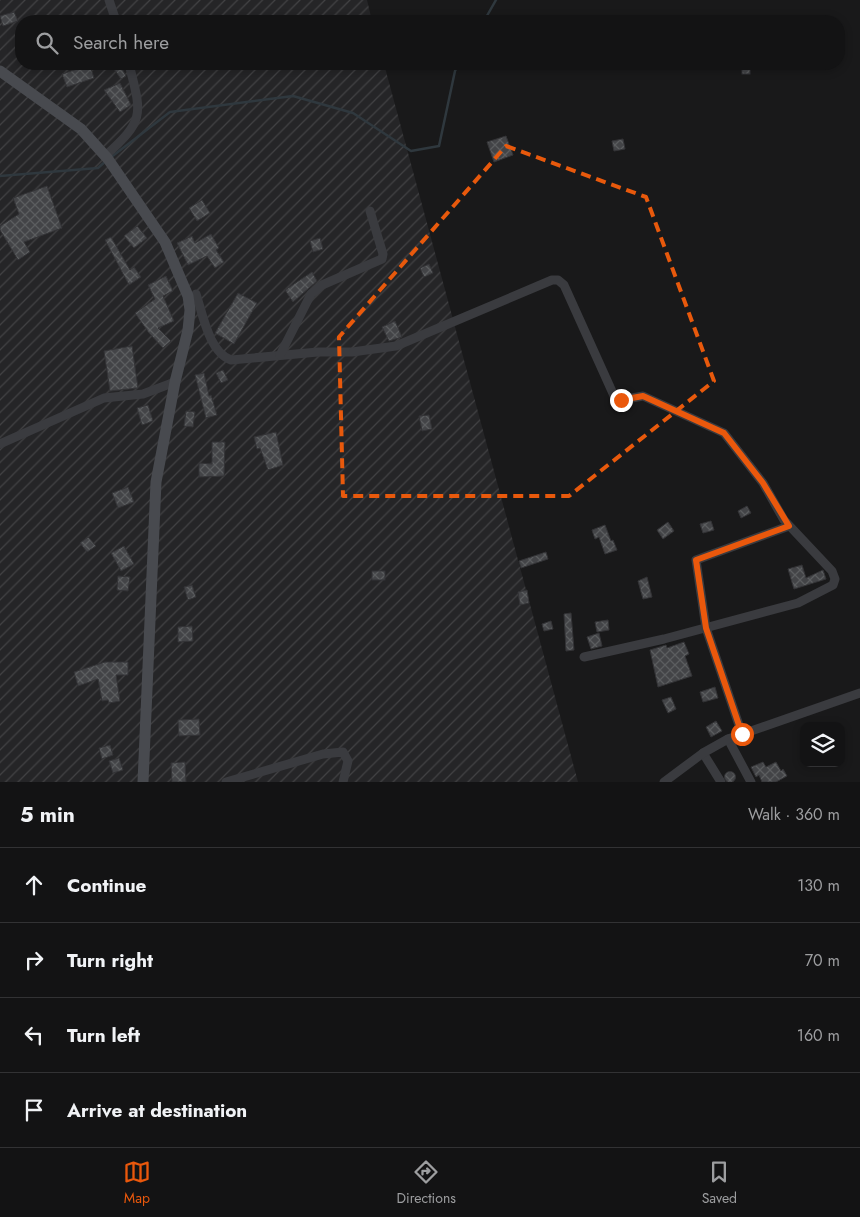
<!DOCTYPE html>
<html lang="en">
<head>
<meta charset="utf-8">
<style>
  body { margin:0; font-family:Jost,sans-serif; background:#202022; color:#f1f3f6 }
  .controls { position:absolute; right:15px; bottom:15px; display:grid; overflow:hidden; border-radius:10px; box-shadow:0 2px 8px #0003 }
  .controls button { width:45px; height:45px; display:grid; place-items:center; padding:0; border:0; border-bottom:1px solid #323234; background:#131314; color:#f1f3f6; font:25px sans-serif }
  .stop { position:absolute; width:15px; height:15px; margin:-11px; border:4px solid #ea580c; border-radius:50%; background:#fff }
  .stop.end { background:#ea580c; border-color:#fff; box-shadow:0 1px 5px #0008 }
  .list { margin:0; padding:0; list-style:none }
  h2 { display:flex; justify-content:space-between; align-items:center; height:65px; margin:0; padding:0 20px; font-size:21px }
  h2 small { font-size:16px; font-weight:400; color:#9d9ea0 }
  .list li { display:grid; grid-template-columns:32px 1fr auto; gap:15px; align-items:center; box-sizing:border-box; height:75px; padding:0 20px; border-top:1px solid #323234 }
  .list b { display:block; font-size:19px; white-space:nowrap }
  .list em { font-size:16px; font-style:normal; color:#9d9ea0 }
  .icon { flex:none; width:28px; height:28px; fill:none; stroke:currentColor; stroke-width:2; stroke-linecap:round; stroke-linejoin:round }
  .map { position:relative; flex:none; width:860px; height:782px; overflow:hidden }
  .search { position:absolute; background:#131314; box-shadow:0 2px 8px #0003; left:15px; right:15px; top:15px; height:55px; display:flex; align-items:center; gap:12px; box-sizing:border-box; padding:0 18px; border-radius:20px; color:#9d9ea0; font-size:19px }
  .sheet { height:365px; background:#131314 }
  nav { display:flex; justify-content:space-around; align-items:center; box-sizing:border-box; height:70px; border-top:1px solid #323234; background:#131314; font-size:14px; color:#9d9ea0 }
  nav a { display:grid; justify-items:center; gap:2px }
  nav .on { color:#ea580c }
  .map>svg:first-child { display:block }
</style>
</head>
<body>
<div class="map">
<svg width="860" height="782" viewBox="0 0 860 782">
  <defs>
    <pattern id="industrial-furrows" width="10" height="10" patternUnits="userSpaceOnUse" patternTransform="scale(1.25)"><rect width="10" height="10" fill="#252527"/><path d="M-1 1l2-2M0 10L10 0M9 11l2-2" fill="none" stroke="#424244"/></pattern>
    <pattern id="building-cross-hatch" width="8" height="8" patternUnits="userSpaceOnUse" patternTransform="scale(1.25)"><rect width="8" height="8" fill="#434447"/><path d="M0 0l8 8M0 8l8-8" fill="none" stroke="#5b5d5f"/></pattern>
  </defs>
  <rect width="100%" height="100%" fill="#19191a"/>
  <path fill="url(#industrial-furrows)" d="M 0,0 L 367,0 L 372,21 L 21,21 L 21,64 L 384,64 L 578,782 L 0,782 Z"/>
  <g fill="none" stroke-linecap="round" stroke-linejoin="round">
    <g stroke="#2f383e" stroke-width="2.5">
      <path d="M 484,21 L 496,0"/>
      <path d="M 110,158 L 170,112 L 293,96 L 353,113 L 411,151 L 439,146 L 455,71 L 459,64"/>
      <path d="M 0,176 L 98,168 L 106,161"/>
    </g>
  </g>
  <g fill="url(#building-cross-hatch)" stroke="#333336">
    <path d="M 14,12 L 18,21 L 3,26 L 0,16 Z"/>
    <rect x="742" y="64" width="8" height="10"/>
    <path d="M 90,65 L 94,78 L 67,87 L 62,74 Z"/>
    <path d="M 120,65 L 126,76 L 121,79 L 114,69 Z"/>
    <path d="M 120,83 L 131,105 L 120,112 L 104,90 Z"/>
    <path d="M 506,136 L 513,155 L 494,162 L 487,142 Z"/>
    <path d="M 623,139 L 625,149 L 614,151 L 612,141 Z"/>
    <path d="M 47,186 L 62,228 L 24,242 L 30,252 L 18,260 L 0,230 L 0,226 L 19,214 L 13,198 Z"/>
    <path d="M 202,200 L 210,213 L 197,221 L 189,208 Z"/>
    <path d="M 137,226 L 147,238 L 134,248 L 124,236 Z"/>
    <path d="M 211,234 L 219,248 L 216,250 L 224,262 L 215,268 L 207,256 L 188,265 L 177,243 L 192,236 L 195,243 Z"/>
    <path d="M 111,237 L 130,270 L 134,267 L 141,277 L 129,285 L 105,240 Z"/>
    <path d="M 320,238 L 323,249 L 313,252 L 310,241 Z"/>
    <path d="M 429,264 L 433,273 L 424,277 L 420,268 Z"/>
    <path d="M 312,272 L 317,281 L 293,302 L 285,290 Z"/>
    <path d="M 166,276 L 173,291 L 163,296 L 174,321 L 158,328 L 171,341 L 163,348 L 149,333 L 135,313 L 155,299 L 148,285 Z"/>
    <path d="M 238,293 L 257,303 L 234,344 L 215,333 Z"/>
    <path d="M 395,321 L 402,337 L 389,341 L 382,327 Z"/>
    <path d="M 132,346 L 138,388 L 110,391 L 104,351 Z"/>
    <path d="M 223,370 L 228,380 L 221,383 L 216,373 Z"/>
    <path d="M 204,373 L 209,396 L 211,395 L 217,415 L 206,418 L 195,375 Z"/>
    <path d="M 148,405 L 153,421 L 142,425 L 137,408 Z"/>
    <path d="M 186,411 L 195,412 L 193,427 L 184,426 Z"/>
    <path d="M 429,415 L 432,429 L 422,431 L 419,416 Z"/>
    <path d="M 276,432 L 283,465 L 268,470 L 260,448 L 257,449 L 254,437 Z"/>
    <path d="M 212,442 L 225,442 L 224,476 L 199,477 L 199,463 L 212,464 Z"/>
    <path d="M 128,487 L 134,502 L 118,508 L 112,493 Z"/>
    <path d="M 747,506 L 751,513 L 741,518 L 738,511 Z"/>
    <path d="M 711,521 L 714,530 L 703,533 L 700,524 Z"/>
    <path d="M 668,522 L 674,531 L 663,539 L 657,530 Z"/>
    <path d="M 605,525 L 611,541 L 613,540 L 617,550 L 605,554 L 599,537 L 595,539 L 592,530 Z"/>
    <path d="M 88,537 L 96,546 L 87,552 L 80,543 Z"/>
    <path d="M 124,546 L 134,564 L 121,571 L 111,553 Z"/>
    <path d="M 546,552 L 548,559 L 521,568 L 519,561 Z"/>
    <path d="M 802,565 L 806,578 L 823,570 L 826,579 L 794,589 L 788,569 Z"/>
    <rect x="372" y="571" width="13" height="9"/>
    <path d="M 118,576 L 130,577 L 128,591 L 117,590 Z"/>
    <path d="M 647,577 L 652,597 L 643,599 L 638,581 Z"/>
    <path d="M 192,585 L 196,597 L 188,600 L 184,587 Z"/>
    <path d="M 527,590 L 529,603 L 520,605 L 518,592 Z"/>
    <path d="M 571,613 L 574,650 L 566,651 L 564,614 Z"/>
    <path d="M 608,620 L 609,630 L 597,632 L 595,622 Z"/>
    <path d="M 551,621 L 553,629 L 544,631 L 542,624 Z"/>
    <path d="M 192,626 L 193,641 L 178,642 L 178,627 Z"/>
    <path d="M 599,633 L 602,646 L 591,649 L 587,637 Z"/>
    <path d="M 684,642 L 689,654 L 685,656 L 692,676 L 658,687 L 650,650 L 666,645 L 667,648 Z"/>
    <path d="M 105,662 L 128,662 L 128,675 L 116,675 L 120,701 L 109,703 L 108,700 L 102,701 L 98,679 L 78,686 L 74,672 Z"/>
    <path d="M 715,687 L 718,698 L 703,702 L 700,692 Z"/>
    <path d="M 671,697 L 676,709 L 668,713 L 662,700 Z"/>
    <path d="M 199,719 L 200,735 L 179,736 L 178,720 Z"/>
    <path d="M 716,721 L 722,731 L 711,737 L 706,727 Z"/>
    <path d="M 110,745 L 113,755 L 102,759 L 99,748 Z"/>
    <path d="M 119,758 L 123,770 L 113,773 L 109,761 Z"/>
    <path d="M 185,762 L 186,782 L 172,782 L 171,763 Z"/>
    <path d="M 763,762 L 766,767 L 776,762 L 781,771 L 783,769 L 787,776 L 776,782 L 762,782 L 759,775 L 756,777 L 751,767 Z"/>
    <circle cx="730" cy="777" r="5.5"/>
  </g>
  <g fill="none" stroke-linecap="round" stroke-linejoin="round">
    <g stroke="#3a3b3f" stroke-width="9">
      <path d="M 109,0 L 116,21"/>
      <path d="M 105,156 C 145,120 142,115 129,64"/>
      <path d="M 196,294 C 203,315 209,352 231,360 L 318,352 L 352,352 L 396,346 L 552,280 L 558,280 L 564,285 L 615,398 L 621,400 L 643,396 L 724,433 L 763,483 L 784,520 L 832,571 L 835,579 L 833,585 L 798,603 L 664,639 L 584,657"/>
      <path d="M 280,355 L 311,294 L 322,285 L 382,259 L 383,254 L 370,211"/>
      <path d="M 0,444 L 104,398 L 143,394 L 175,382"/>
      <path d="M 742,734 L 706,628 L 696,560 L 789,526"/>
      <path d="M 728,739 L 751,782"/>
      <path d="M 703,753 L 721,782"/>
      <path d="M 226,782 L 323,754 L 343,752 L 348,761 L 343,782"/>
      <path d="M 664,782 L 703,753 L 728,739 L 860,693"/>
    </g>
    <path stroke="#484a4f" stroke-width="11" d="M 0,71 L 81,129 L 108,159 L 165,242 L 188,296 L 190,310 L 188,330 L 175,382 L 156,482 L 143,782"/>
  </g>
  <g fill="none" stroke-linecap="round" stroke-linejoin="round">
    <path stroke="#ea580c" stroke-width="6" d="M 621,400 L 643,396 L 724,433 L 763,483 L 789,526 L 696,560 L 706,628 L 742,734"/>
  </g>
  <path fill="none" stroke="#e8590c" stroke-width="4" stroke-dasharray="10 6" stroke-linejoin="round" d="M 506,146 L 646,197 L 714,381 L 569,496 L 343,496 L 339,337 Z"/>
</svg>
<div class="controls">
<button><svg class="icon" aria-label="layers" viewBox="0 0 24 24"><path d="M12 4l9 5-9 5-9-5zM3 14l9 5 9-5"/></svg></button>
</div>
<div class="stop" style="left:742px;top:734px"></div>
<div class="stop end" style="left:621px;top:400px"></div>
<div class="search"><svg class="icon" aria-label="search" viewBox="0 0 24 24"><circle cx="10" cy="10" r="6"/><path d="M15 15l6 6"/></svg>Search here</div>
</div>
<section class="sheet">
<h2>5 min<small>Walk · 360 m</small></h2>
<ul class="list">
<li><svg class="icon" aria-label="ahead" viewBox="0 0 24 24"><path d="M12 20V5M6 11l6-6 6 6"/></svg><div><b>Continue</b></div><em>130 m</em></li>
<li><svg class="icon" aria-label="right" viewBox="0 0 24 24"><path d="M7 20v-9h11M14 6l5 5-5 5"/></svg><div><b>Turn right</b></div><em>70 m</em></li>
<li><svg class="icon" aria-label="left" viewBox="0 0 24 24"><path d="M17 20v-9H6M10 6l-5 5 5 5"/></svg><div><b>Turn left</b></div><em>160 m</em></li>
<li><svg class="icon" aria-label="arrive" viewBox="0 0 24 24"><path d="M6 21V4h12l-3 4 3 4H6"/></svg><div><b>Arrive at destination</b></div></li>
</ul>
</section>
<nav>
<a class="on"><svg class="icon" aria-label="map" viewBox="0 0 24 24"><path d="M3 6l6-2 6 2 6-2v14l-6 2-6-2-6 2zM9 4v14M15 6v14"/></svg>Map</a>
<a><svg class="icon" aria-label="directions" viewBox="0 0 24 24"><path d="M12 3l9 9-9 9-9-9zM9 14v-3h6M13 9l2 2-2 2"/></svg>Directions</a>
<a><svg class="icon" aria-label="saved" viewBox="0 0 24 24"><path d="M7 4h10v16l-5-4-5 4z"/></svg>Saved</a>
</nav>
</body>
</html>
